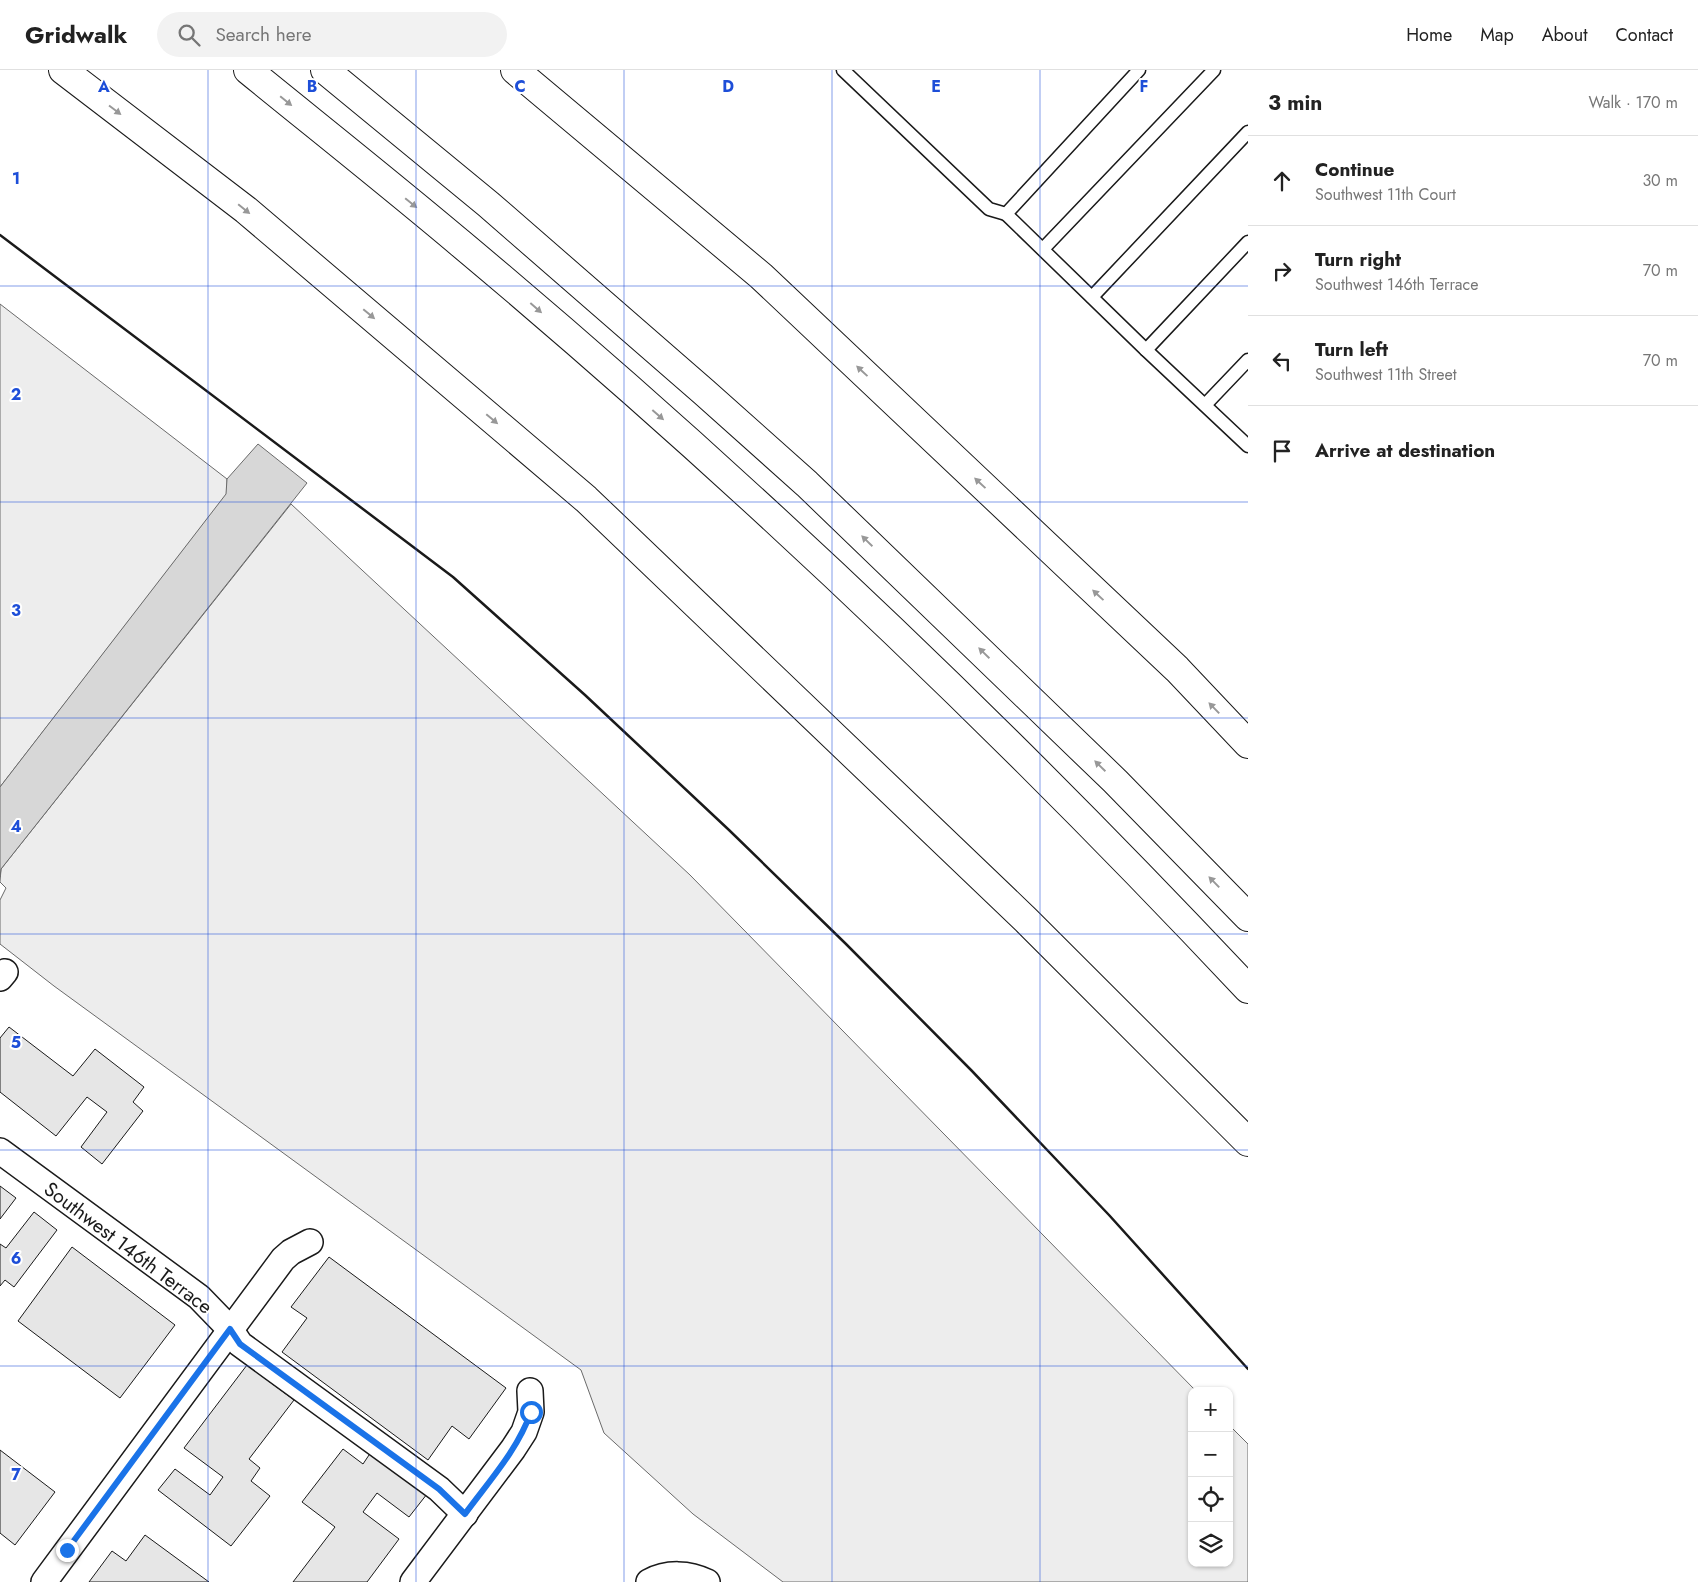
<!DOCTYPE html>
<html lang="en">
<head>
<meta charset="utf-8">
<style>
  body { margin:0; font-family:Jost,sans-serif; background:#f2f2f2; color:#222 }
  .controls { position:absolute; right:15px; bottom:15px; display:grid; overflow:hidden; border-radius:10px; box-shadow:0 1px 4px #0004 }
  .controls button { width:45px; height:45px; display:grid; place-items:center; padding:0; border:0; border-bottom:1px solid #e0e0e0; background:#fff; color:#222; font:25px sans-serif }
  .stop { position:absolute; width:15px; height:15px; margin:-11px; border:4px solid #1a73e8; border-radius:50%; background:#fff }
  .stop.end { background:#1a73e8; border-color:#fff; box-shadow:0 1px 5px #0008 }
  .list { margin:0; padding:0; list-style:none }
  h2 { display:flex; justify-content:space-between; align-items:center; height:65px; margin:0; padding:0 20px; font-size:21px }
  h2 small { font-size:16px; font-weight:400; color:#767676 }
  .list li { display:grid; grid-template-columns:32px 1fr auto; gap:15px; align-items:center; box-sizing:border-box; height:90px; padding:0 20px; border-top:1px solid #e0e0e0 }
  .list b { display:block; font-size:19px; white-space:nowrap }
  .list p { margin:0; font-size:16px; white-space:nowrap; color:#767676 }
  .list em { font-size:16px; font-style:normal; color:#767676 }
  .icon { flex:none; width:28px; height:28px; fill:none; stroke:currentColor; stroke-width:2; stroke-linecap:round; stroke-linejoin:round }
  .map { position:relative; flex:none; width:1248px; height:1512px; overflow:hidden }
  header { display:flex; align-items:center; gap:30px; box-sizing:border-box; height:70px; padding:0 25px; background:#fff; border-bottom:1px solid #e0e0e0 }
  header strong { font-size:24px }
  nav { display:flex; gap:28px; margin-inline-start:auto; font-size:18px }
  .search { width:350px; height:45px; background:#f2f2f2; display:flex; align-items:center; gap:12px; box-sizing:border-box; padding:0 18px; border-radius:28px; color:#767676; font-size:19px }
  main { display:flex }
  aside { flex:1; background:#fff }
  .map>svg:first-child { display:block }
</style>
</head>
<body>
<header>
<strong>Gridwalk</strong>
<div class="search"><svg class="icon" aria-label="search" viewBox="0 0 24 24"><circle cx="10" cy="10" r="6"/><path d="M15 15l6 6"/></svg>Search here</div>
<nav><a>Home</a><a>Map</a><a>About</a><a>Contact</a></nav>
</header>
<main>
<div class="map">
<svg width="1248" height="1512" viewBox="0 0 1248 1512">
  <rect width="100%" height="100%" fill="#fff"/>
  <g fill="#ededed" stroke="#6a6a6a">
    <path d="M 0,234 L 227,409 L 227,424 L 0,717 Z"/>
    <path d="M 291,434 L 690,805 L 1196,1321 L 1192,1321 L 1192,1493 L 1229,1493 L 1229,1355 L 1248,1374 L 1248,1512 L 783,1512 L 693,1444 L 604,1363 L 581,1300 L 54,916 L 0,874 L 0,830 L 6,818 L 0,812 L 1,799 Z"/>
  </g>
  <path fill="#d7d7d7" stroke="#6a6a6a" d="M 258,374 L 307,413 L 1,799 L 0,807 L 0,717 L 226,424 L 227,409 Z"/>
  <g fill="#e6e6e6" stroke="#1a1a1a">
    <path d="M 9,957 L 73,1006 L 95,979 L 144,1017 L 133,1032 L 143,1041 L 102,1094 L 81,1077 L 107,1042 L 87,1027 L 56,1066 L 0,1022 L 0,968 Z"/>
    <path d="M 0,1116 L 16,1128 L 0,1149 Z"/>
    <path d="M 34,1142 L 57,1160 L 14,1217 L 5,1210 L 0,1216 L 0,1174 L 6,1178 Z"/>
    <path d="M 72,1177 L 175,1255 L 120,1328 L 18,1251 Z"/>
    <path d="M 329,1187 L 506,1318 L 469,1369 L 452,1356 L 428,1390 L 282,1282 L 307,1248 L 291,1237 Z"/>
    <path d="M 247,1295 L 294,1330 L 249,1389 L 260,1398 L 251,1411 L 270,1426 L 231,1476 L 158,1420 L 175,1399 L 210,1425 L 223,1407 L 184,1378 Z"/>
    <path d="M 343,1379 L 363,1394 L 371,1382 L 427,1424 L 409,1447 L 377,1423 L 363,1442 L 399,1469 L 367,1512 L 293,1512 L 335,1457 L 302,1432 Z"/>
    <path d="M 0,1380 L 55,1422 L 15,1475 L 0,1463 Z"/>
    <path d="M 145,1465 L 209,1512 L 89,1512 L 112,1481 L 126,1491 Z"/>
  </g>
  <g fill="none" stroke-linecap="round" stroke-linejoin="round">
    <defs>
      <g id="service">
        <path d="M 843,0 L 989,139 L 1006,144 L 1139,0"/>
        <path d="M 1006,144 L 1146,280 L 1248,376"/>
        <path d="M 1043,179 L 1214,0"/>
        <path d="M 1092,227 L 1248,62"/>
        <path d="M 1146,280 L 1248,172"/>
        <path d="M 1205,335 L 1248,290"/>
      </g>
      <g id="minor">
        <path d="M 0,908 L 5,902"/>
        <path d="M 0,1081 L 199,1227 L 230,1259 L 240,1274 L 439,1419 L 465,1444"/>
        <path d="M 44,1512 L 283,1189 L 291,1182 L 310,1172"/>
        <path d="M 413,1512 L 513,1379 L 524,1362 L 531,1342 L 530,1321"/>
        <path d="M 649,1512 C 667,1502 689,1503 707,1512"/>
      </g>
      <g id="motorway">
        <path d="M 63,0 L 246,140 L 586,429 L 1026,850 L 1248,1072"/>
        <path d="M 248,0 C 318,57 390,114 460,173 C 736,404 1001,656 1248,919"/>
        <path d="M 325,0 L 488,134 L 704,322 L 807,414 L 1115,711 L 1248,847"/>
        <path d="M 515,0 L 761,206 L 1177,599 L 1248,674"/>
      </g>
    </defs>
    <use href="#service" stroke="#1a1a1a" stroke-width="15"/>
    <use href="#minor" stroke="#1a1a1a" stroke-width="28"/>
    <use href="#motorway" stroke="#1a1a1a" stroke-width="30"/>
    <use href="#service" stroke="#fff" stroke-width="12"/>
    <use href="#minor" stroke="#fff" stroke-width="25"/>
    <use href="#motorway" stroke="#fff" stroke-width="28"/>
    <path stroke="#1a1a1a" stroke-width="2.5" d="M 0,165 L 453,507 L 585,625 L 729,760 L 846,874 L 972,1001 L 1109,1145 L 1248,1299"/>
  </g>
  <defs><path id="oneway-solid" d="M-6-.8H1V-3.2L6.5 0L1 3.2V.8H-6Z" transform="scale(1.25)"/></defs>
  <g fill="#989898">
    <use href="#oneway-solid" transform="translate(286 31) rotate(39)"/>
    <use href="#oneway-solid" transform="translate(115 40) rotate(37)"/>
    <use href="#oneway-solid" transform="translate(411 133) rotate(39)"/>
    <use href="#oneway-solid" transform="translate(244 139) rotate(39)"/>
    <use href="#oneway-solid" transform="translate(536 238) rotate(41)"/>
    <use href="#oneway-solid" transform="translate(369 244) rotate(40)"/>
    <use href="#oneway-solid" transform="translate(862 301) rotate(-137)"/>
    <use href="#oneway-solid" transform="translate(658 345) rotate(41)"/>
    <use href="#oneway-solid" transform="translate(492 349) rotate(40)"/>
    <use href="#oneway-solid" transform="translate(980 413) rotate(-137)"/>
    <use href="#oneway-solid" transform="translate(867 471) rotate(-136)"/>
    <use href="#oneway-solid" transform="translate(1098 525) rotate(-137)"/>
    <use href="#oneway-solid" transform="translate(984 583) rotate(-136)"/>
    <use href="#oneway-solid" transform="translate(1214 638) rotate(-134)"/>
    <use href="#oneway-solid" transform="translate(1100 696) rotate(-136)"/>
    <use href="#oneway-solid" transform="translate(1214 812) rotate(-134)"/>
  </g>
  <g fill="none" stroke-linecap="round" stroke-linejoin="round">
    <path stroke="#1a73e8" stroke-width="6" d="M 67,1480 L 230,1259 L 240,1274 L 439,1419 L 465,1444 C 489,1411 517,1381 531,1342"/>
  </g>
  <path fill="none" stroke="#1d4ed8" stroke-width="1" stroke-opacity="0.55" d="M 208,0 L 208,1512M 416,0 L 416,1512M 624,0 L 624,1512M 832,0 L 832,1512M 1040,0 L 1040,1512M 0,216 L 1248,216M 0,432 L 1248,432M 0,648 L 1248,648M 0,864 L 1248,864M 0,1080 L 1248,1080M 0,1296 L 1248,1296"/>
  <g text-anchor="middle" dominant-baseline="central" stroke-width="4" stroke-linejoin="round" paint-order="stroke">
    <g font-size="20" fill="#1a1a1a" stroke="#fff">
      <text transform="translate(128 1178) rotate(37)">Southwest 146th Terrace</text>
    </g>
  </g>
  <g font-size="16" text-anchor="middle" font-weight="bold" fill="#1d4ed8" stroke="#fff" stroke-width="4" stroke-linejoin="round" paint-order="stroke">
    <text x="104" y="22">A</text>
    <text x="312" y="22">B</text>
    <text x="520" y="22">C</text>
    <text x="728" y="22">D</text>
    <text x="936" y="22">E</text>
    <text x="1144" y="22">F</text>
    <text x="16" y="114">1</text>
    <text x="16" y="330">2</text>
    <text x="16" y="546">3</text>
    <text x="16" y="762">4</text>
    <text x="16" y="978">5</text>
    <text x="16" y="1194">6</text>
    <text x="16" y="1410">7</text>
  </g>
</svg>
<div class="controls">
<button>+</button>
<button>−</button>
<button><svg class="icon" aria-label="locate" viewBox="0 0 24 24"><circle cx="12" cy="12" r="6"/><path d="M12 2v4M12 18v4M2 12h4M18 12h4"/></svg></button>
<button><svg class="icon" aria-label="layers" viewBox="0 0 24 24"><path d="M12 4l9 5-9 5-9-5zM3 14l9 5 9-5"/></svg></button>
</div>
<div class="stop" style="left:531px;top:1342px"></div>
<div class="stop end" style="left:67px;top:1480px"></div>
</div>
<aside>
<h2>3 min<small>Walk · 170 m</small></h2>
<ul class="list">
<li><svg class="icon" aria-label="ahead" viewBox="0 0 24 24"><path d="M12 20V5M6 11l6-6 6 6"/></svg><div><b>Continue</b><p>Southwest 11th Court</p></div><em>30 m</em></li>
<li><svg class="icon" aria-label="right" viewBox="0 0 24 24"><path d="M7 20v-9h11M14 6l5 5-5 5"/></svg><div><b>Turn right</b><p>Southwest 146th Terrace</p></div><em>70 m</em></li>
<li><svg class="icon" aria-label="left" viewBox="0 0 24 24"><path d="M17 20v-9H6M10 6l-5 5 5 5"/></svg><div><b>Turn left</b><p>Southwest 11th Street</p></div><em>70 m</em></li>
<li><svg class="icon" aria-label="arrive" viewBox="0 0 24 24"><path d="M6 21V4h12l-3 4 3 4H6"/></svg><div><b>Arrive at destination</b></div></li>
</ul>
</aside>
</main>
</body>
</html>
